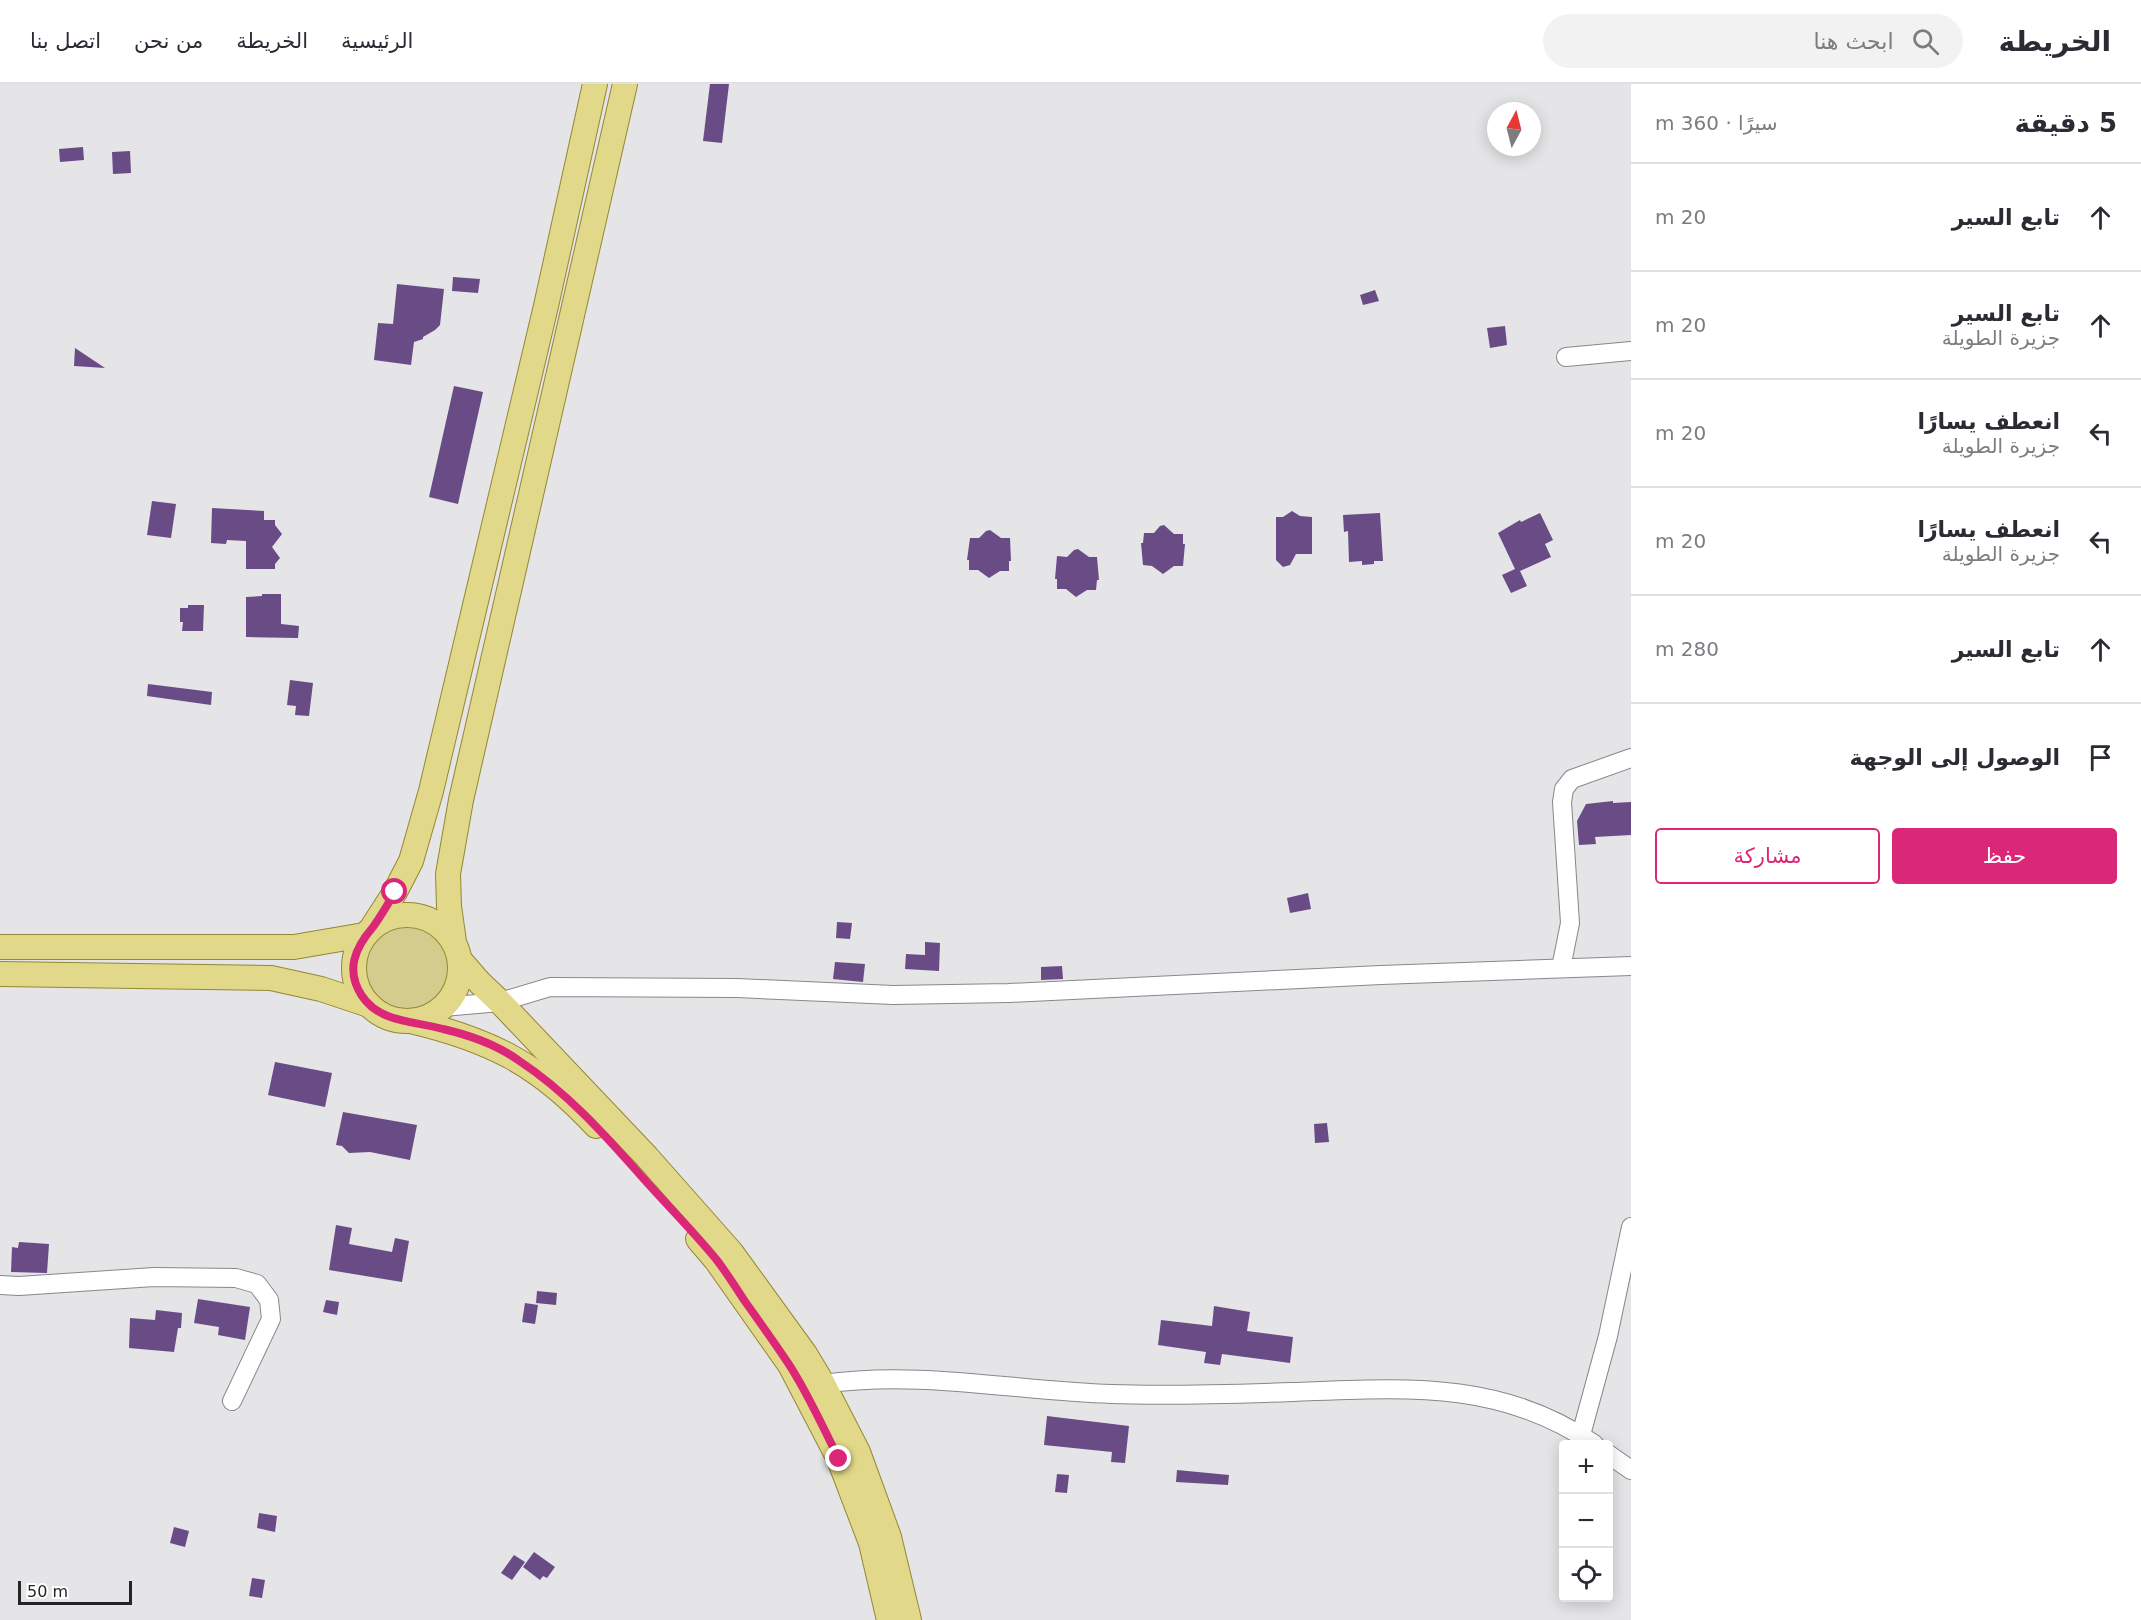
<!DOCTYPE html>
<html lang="ar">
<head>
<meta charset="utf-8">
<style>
  body { margin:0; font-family:"DejaVu Sans","Noto Sans Arabic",sans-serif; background:#f2f2f3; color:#2b2b33; direction:rtl }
  .controls { position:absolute; right:18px; bottom:18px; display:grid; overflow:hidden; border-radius:6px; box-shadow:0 3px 15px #0003 }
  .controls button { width:54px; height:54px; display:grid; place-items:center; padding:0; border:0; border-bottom:2px solid #e1e1e2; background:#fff; color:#2b2b33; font:30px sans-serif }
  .compass { position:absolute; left:1487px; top:18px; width:54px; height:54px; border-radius:50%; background:#fff; box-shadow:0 3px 15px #0003; rotate:7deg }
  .scale { position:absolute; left:18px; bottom:15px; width:114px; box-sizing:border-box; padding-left:6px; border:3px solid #252426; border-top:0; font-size:16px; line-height:21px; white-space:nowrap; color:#252426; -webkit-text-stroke:4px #fff; paint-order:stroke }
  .stop { position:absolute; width:18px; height:18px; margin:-14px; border:4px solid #db2777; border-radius:50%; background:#fff }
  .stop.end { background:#db2777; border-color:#fff; box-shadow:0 2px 6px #0008 }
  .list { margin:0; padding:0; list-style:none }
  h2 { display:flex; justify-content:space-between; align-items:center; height:78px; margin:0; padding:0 24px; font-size:26px }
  h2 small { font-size:20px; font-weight:400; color:#7c7c81 }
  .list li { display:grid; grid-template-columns:39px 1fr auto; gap:18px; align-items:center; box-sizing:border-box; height:108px; padding:0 24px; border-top:2px solid #e1e1e2 }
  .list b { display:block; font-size:22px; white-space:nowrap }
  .list p { margin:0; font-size:20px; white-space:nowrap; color:#7c7c81 }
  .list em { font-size:20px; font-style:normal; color:#7c7c81 }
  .actions { display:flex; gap:12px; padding:18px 24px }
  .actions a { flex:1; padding:14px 0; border:2px solid #db2777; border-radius:6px; text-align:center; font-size:21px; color:#db2777 }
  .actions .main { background:#db2777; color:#fff }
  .icon { flex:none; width:33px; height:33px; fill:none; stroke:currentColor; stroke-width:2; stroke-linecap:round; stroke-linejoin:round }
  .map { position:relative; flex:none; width:1631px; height:1536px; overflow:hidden; direction:ltr }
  header { display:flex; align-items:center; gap:36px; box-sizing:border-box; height:84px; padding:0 30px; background:#fff; border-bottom:2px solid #e1e1e2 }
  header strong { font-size:28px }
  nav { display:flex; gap:33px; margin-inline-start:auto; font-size:21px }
  .search { width:420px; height:54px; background:#f2f2f3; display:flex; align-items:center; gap:15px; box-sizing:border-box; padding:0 21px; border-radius:33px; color:#7c7c81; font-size:22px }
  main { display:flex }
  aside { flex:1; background:#fff }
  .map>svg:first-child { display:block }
</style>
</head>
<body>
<header>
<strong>الخريطة</strong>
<div class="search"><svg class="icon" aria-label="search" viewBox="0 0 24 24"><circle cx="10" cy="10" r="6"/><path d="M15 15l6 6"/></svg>ابحث هنا</div>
<nav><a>الرئيسية</a><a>الخريطة</a><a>من نحن</a><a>اتصل بنا</a></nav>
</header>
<main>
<aside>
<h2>5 دقيقة<small>سيرًا · 360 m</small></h2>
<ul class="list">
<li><svg class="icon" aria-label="ahead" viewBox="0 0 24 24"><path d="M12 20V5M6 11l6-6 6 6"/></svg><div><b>تابع السير</b></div><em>20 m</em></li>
<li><svg class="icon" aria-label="ahead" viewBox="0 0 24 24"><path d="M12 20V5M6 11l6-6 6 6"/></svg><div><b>تابع السير</b><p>جزيرة الطويلة</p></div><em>20 m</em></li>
<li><svg class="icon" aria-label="left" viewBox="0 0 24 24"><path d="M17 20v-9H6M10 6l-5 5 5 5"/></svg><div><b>انعطف يسارًا</b><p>جزيرة الطويلة</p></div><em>20 m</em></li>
<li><svg class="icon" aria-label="left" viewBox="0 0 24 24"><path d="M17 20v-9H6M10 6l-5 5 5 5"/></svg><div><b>انعطف يسارًا</b><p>جزيرة الطويلة</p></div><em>20 m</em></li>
<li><svg class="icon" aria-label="ahead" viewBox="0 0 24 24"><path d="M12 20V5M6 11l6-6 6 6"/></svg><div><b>تابع السير</b></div><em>280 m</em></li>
<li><svg class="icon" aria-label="arrive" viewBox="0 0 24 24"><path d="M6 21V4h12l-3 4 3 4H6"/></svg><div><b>الوصول إلى الوجهة</b></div></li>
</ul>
<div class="actions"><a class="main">حفظ</a><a>مشاركة</a></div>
</aside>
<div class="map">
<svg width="1631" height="1536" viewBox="0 0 1631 1536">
  <rect width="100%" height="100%" fill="#e5e4e7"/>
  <circle fill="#d4cc8c" cx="407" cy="886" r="42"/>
  <g fill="#694b86">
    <path d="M 710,0 L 729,0 L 722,59 L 703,57 Z"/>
    <path d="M 83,63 L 84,76 L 60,78 L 59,65 Z"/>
    <path d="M 130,67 L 131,89 L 113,90 L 112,68 Z"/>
    <path d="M 453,193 L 480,195 L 478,209 L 452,207 Z"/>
    <path d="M 397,200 L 444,205 L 440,241 L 435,246 L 423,253 L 423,255 L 414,258 L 411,281 L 374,276 L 378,239 L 393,240 Z"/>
    <path d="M 1375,206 L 1379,217 L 1363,221 L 1360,211 Z"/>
    <path d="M 1505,242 L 1507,261 L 1490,264 L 1487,244 Z"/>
    <path d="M 75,264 L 105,284 L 74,282 Z"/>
    <path d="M 454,302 L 483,308 L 458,420 L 429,413 Z"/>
    <path d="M 152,417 L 176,420 L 171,454 L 147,451 Z"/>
    <path d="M 212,424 L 264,427 L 264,436 L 275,436 L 275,441 L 282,450 L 272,463 L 280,474 L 275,480 L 275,485 L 246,485 L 246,457 L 227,456 L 226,460 L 211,459 Z"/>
    <path d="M 1292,427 L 1300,432 L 1312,433 L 1312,470 L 1296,470 L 1290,481 L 1283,483 L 1276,476 L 1276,433 L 1283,433 Z"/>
    <path d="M 1380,429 L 1383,477 L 1374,477 L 1374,480 L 1362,481 L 1362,477 L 1349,478 L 1348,447 L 1344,448 L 1343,431 Z"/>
    <path d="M 1540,429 L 1553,456 L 1545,460 L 1551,473 L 1520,487 L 1527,502 L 1511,509 L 1502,491 L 1515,485 L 1498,449 L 1520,436 L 1521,438 Z"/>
    <path d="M 1164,441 L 1174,450 L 1183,450 L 1183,460 L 1185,460 L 1183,482 L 1174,482 L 1163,490 L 1152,482 L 1143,481 L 1141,459 L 1143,459 L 1144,449 L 1154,449 L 1160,442 Z"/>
    <path d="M 990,446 L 1001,454 L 1010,454 L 1011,477 L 1009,477 L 1009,487 L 1000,487 L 989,494 L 978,486 L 969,486 L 969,476 L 967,476 L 970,454 L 979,454 L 986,447 Z"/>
    <path d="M 1078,465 L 1089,473 L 1097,473 L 1099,496 L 1097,496 L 1096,506 L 1087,506 L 1076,513 L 1066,505 L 1057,505 L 1057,495 L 1055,495 L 1057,472 L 1067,473 L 1074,466 Z"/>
    <path d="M 262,510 L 281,510 L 281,540 L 299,542 L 298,554 L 246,553 L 246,513 L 262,512 Z"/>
    <path d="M 188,521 L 204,521 L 203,547 L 182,547 L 183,538 L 180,538 L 180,524 L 188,524 Z"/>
    <path d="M 290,596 L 313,599 L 309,632 L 295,631 L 296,622 L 287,621 Z"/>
    <path d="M 148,600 L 212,608 L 211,621 L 147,612 Z"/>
    <path d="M 1613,717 L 1613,719 L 1631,718 L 1631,751 L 1595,753 L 1596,760 L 1579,761 L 1577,737 L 1586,720 Z"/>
    <path d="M 1308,809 L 1311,825 L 1290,829 L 1287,814 Z"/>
    <path d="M 837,838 L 852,839 L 850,855 L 836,854 Z"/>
    <path d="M 925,858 L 940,859 L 939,887 L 905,885 L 906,870 L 925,871 Z"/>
    <path d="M 835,878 L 865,880 L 863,898 L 833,895 Z"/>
    <path d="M 1062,882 L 1063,895 L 1041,896 L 1041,883 Z"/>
    <path d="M 275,978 L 332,989 L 325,1023 L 268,1011 Z"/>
    <path d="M 343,1028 L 417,1041 L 410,1076 L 370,1068 L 349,1069 L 342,1062 L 336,1061 Z"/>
    <path d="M 1327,1039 L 1329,1058 L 1315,1059 L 1314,1040 Z"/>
    <path d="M 336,1141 L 352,1144 L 349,1160 L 392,1168 L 395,1154 L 409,1157 L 402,1198 L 329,1186 Z"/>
    <path d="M 19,1158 L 49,1160 L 47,1189 L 11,1188 L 12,1163 L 18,1164 Z"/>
    <path d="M 537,1207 L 557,1209 L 556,1221 L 536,1219 Z"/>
    <path d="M 198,1215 L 250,1223 L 245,1256 L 218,1251 L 219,1243 L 194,1239 Z"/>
    <path d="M 326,1216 L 339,1218 L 337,1231 L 323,1228 Z"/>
    <path d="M 525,1219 L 538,1221 L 535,1240 L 522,1238 Z"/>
    <path d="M 1214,1222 L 1250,1228 L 1247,1247 L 1293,1253 L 1290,1279 L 1222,1270 L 1220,1281 L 1204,1279 L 1206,1268 L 1158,1261 L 1161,1236 L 1212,1242 Z"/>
    <path d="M 156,1226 L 182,1229 L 181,1244 L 178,1244 L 174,1268 L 129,1264 L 130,1234 L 155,1236 Z"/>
    <path d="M 1047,1332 L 1129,1342 L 1125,1379 L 1111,1378 L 1112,1368 L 1044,1361 Z"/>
    <path d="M 1177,1386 L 1229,1391 L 1228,1401 L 1176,1398 Z"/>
    <path d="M 1057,1390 L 1069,1391 L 1067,1409 L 1055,1408 Z"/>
    <path d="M 259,1429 L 277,1432 L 275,1448 L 257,1444 Z"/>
    <path d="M 174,1443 L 189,1447 L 185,1463 L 170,1459 Z"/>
    <path d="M 534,1468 L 555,1483 L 547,1494 L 543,1492 L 540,1496 L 523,1483 Z"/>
    <path d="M 514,1471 L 525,1478 L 512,1496 L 501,1489 Z"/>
    <path d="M 252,1494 L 265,1496 L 262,1514 L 249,1512 Z"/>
  </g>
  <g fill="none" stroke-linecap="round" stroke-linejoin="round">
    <defs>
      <g id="minor">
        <path d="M 1566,273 L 1631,267"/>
        <path d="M 1561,884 L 1570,839 L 1562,718 L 1564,705 L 1572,695 L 1631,674"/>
        <path d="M 443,923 L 500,918 L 550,903 L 737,904 L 893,911 L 1009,909 L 1381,891 L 1631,882"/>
        <path d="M 0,1201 L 19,1202 L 154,1193 L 236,1194 L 257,1200 L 269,1216 L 271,1235 L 232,1317"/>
        <path d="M 823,1300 C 920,1286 1015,1307 1112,1310 C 1172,1312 1233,1310 1293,1308 C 1402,1304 1499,1295 1594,1360"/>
        <path d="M 1581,1351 L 1608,1252 L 1631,1143"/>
        <path d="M 1608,1370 L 1631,1386"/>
      </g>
      <g id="major">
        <circle cx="407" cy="884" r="53"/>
        <path d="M 373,842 L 395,808 L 411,777 L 431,707 L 546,222 L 595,0"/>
        <path d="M 454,858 L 449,822 L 448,790 L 461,716 L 625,0"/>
        <path d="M 0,863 L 294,863 L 364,851"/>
        <path d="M 460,876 L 480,899 L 500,918 L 647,1073 L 731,1168 L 805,1270 L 823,1300 L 858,1368 L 889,1453 L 909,1536"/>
        <path d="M 0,890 L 271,894 L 321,905 L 369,921"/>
        <path d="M 411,937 C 491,956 540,981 596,1042"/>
        <path d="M 698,1155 L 716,1176 L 790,1281 L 839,1375 L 871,1459 L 889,1536"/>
      </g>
    </defs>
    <use href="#minor" stroke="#89878a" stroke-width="20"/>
    <use href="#major" stroke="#938833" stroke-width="26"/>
    <use href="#minor" stroke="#fff" stroke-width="18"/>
    <use href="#major" stroke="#e2d889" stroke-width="24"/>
  </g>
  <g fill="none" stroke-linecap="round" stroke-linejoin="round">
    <path stroke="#db2777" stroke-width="8" d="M 395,808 C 388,820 381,832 373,843 C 355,864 345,886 362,912 C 380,939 415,937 443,945 C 469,951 497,961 518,976 C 567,1008 605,1051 643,1094 C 667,1121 693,1147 716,1175 C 726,1188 735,1202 744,1216 C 759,1237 774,1258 788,1279 C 808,1309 823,1344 839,1375"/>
  </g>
</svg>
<div class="controls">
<button>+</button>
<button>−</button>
<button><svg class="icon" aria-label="locate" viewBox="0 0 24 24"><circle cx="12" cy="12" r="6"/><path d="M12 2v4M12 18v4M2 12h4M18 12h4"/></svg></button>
</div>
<svg class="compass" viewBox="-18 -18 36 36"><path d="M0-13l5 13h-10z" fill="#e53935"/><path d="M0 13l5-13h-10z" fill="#7c7c81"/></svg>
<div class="scale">50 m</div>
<div class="stop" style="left:395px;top:808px"></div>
<div class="stop end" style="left:839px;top:1375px"></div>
</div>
</main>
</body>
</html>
